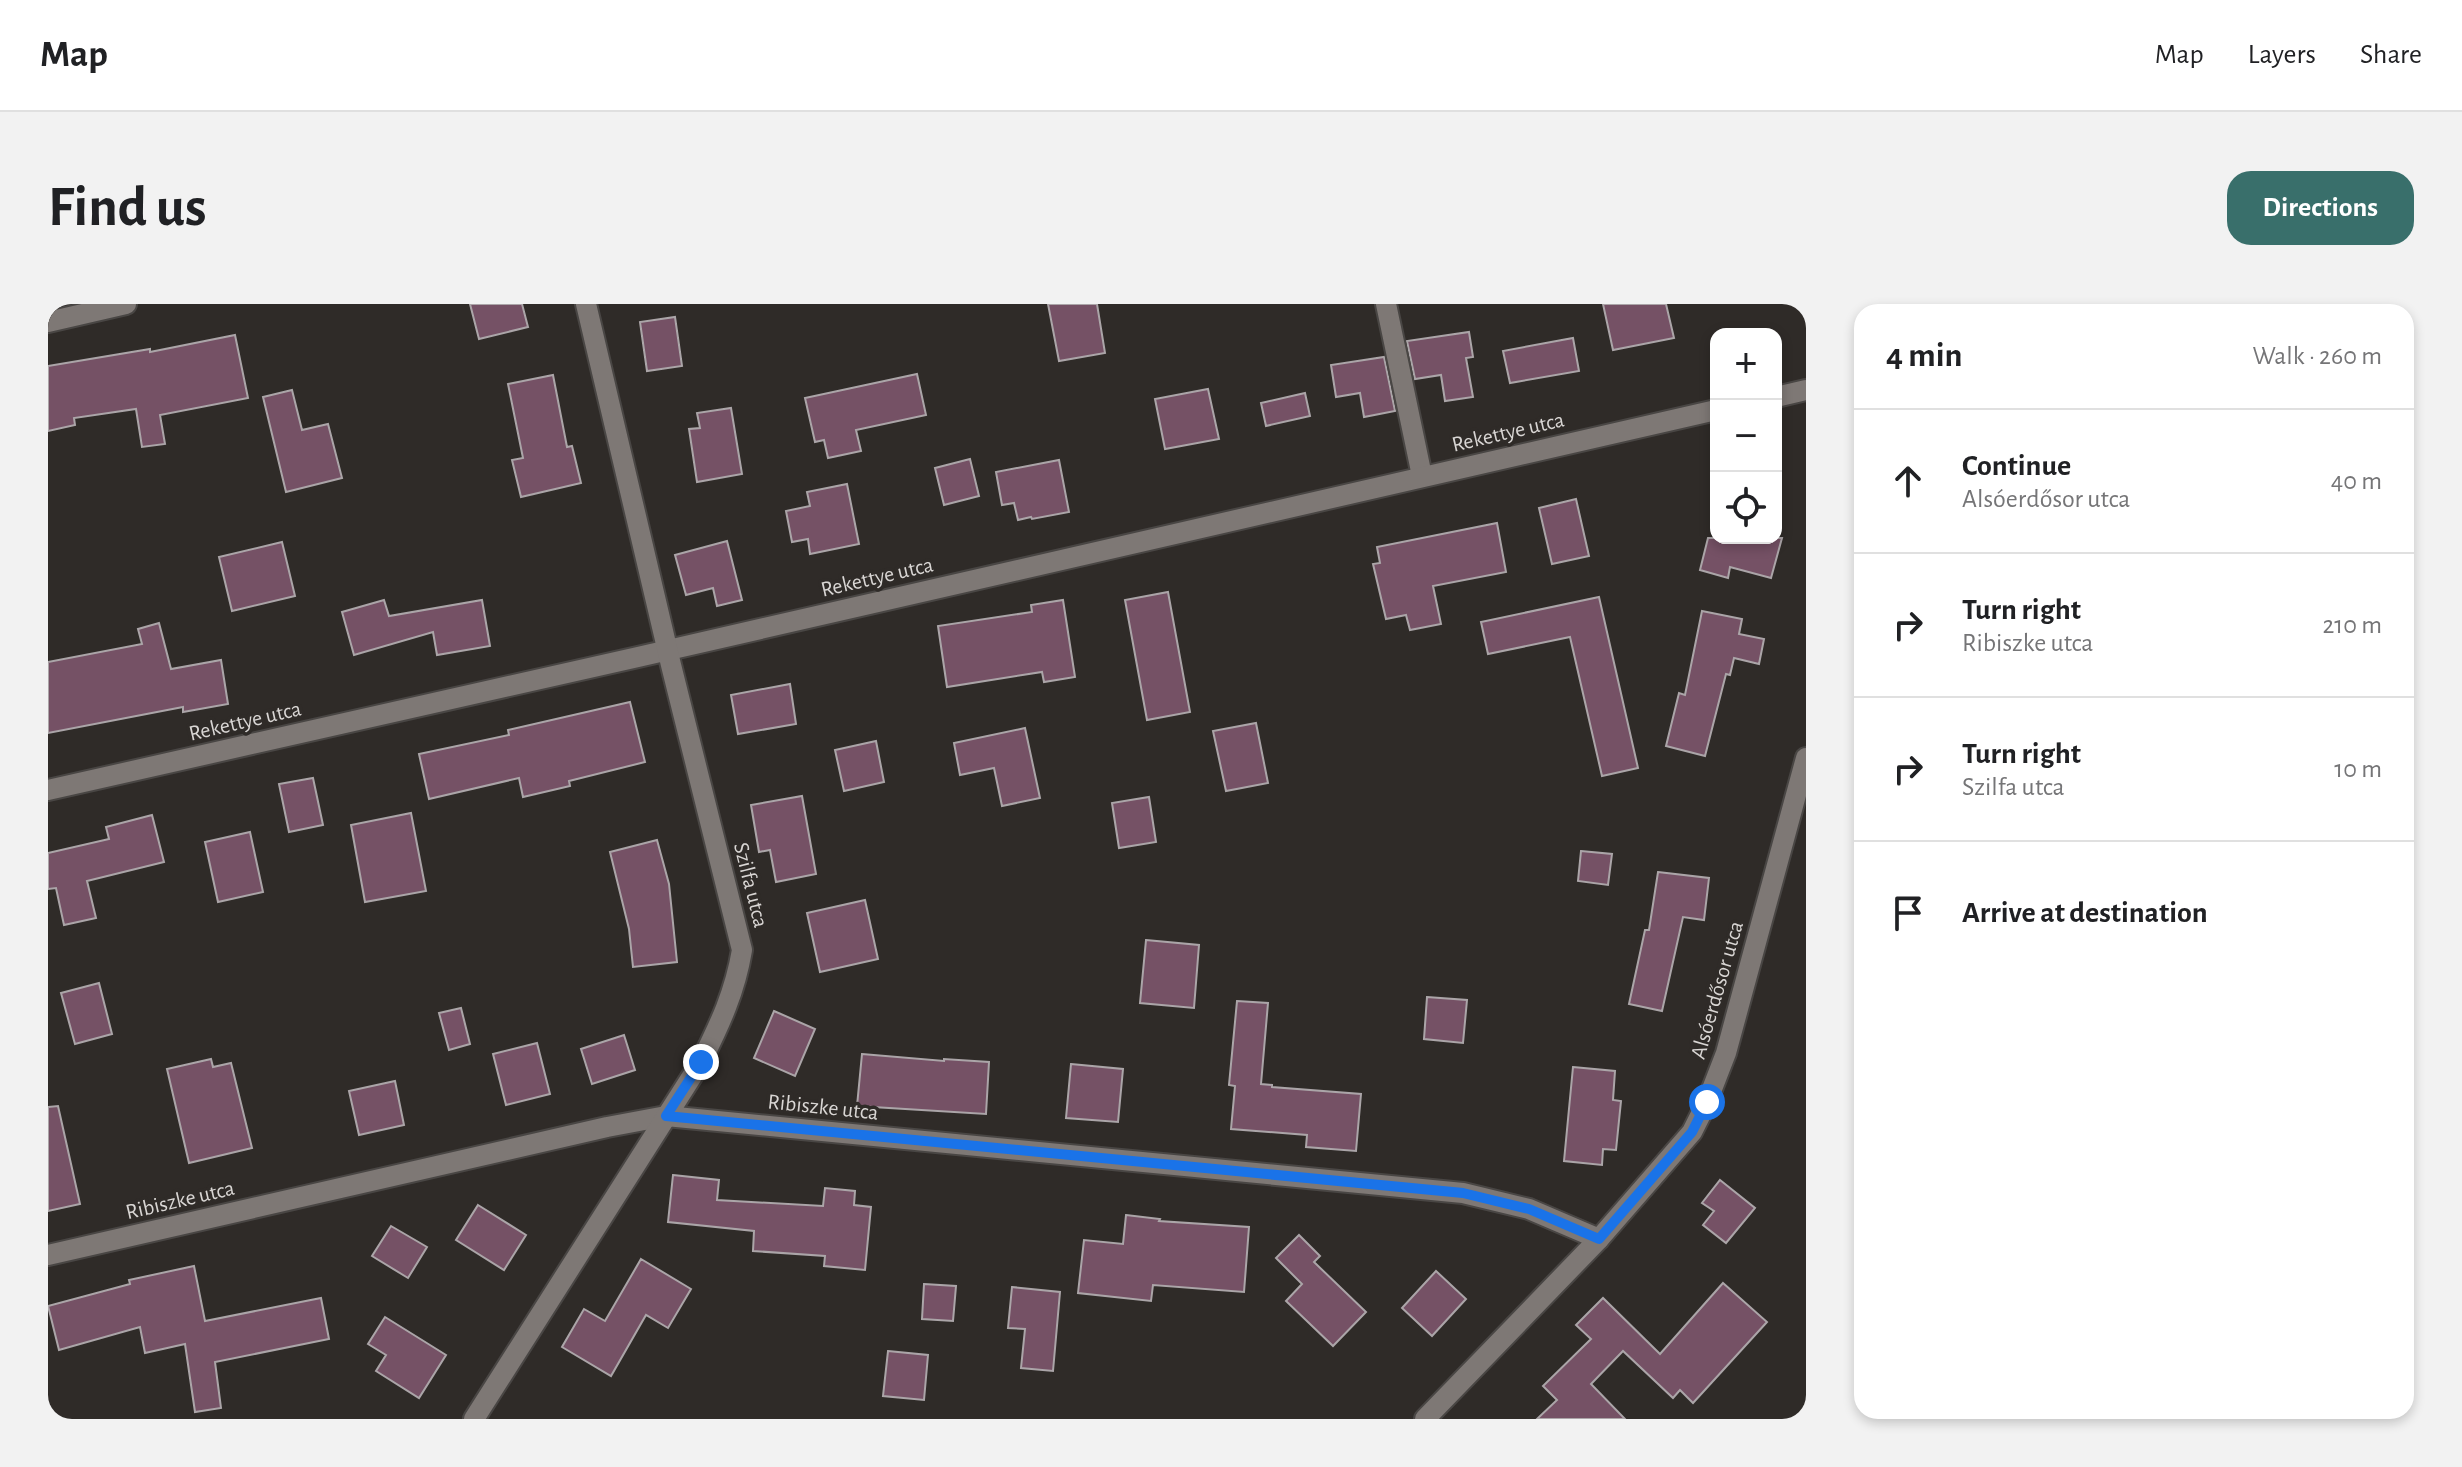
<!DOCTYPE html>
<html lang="en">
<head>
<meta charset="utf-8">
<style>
  body { margin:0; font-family:"Alegreya Sans",sans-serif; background:#f2f2f2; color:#202124 }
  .controls { position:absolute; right:24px; top:24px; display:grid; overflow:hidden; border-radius:16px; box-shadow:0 4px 12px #0003 }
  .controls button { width:72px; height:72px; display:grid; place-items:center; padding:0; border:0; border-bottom:2px solid #e0e0e0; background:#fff; color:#202124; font:40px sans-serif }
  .stop { position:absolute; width:24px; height:24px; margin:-18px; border:6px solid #1a73e8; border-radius:50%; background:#fff }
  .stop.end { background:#1a73e8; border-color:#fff; box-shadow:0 2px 8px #0008 }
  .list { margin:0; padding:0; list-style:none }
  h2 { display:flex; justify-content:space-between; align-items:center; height:104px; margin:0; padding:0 32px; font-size:34px }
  h2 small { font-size:26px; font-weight:400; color:#757577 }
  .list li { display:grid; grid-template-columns:52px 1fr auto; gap:24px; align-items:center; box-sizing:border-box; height:144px; padding:0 32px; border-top:2px solid #e0e0e0 }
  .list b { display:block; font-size:30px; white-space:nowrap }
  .list p { margin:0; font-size:26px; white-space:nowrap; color:#757577 }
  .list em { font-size:26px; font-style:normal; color:#757577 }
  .icon { flex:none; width:44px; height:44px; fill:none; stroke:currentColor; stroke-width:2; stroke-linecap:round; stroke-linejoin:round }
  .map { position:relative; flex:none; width:1758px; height:1115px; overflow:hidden; border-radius:24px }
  header { display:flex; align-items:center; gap:48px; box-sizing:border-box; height:112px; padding:0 40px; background:#fff; border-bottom:2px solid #e0e0e0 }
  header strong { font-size:38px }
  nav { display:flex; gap:44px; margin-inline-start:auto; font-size:28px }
  .intro { display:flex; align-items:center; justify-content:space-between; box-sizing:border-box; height:192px; padding:0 48px }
  h1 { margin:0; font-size:56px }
  .button { padding:20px 36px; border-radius:24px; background:#396f6b; color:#fff; font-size:28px; font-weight:700 }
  main { display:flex; gap:48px; padding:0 48px }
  aside { flex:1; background:#fff; border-radius:24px; box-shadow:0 4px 12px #0003 }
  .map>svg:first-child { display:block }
</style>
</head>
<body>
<header>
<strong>Map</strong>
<nav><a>Map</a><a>Layers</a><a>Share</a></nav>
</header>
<div class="intro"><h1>Find us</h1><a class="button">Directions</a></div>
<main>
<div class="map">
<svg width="1758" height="1115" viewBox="0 0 1758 1115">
  <rect width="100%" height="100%" fill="#2f2b28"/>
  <g fill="#755165" stroke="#aba5a8" stroke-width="2">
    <path d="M 422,0 L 474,0 L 480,23 L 431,35 Z"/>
    <path d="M 1000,0 L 1049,0 L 1057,49 L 1011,57 Z"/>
    <path d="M 1555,0 L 1618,0 L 1626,34 L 1565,46 Z"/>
    <path d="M 627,13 L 634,62 L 599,67 L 592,18 Z"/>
    <path d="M 1421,28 L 1425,53 L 1418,54 L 1425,93 L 1397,97 L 1393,71 L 1367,75 L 1359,37 Z"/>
    <path d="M 187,31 L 200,94 L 112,111 L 117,140 L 94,143 L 88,105 L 26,114 L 27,121 L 0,127 L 0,62 L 102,45 L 102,48 Z"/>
    <path d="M 1525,34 L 1531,67 L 1462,79 L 1455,47 Z"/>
    <path d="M 1336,53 L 1347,107 L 1316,113 L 1312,89 L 1288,93 L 1283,61 Z"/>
    <path d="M 869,70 L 878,111 L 808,126 L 813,147 L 780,154 L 776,136 L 767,138 L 757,94 Z"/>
    <path d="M 505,71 L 519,143 L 524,142 L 533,179 L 473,193 L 464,156 L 475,154 L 460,80 Z"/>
    <path d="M 1160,85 L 1171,135 L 1117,145 L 1107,95 Z"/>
    <path d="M 244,86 L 254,126 L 280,120 L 294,174 L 238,188 L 215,93 Z"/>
    <path d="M 1257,89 L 1262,112 L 1218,122 L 1213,99 Z"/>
    <path d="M 683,104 L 694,170 L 649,178 L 641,125 L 652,124 L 649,109 Z"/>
    <path d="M 922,155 L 931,192 L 896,201 L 887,164 Z"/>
    <path d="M 1011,156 L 1021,208 L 984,215 L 983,213 L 970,216 L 966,199 L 954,201 L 948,168 Z"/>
    <path d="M 799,180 L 811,240 L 762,250 L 760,235 L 744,238 L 738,207 L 762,202 L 759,188 Z"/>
    <path d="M 1528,195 L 1541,252 L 1504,260 L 1491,204 Z"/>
    <path d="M 1449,219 L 1458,268 L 1385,282 L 1393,320 L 1362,326 L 1358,311 L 1338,315 L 1325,260 L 1332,259 L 1329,243 Z"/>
    <path d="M 1660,234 L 1734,234 L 1723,274 L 1682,263 L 1680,274 L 1652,266 Z"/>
    <path d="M 679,237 L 694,296 L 669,302 L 665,284 L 638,291 L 627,251 Z"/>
    <path d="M 234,238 L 247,292 L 184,307 L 171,253 Z"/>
    <path d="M 1120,288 L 1142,408 L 1099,416 L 1077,296 Z"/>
    <path d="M 1551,293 L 1590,464 L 1554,472 L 1522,333 L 1440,350 L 1433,318 Z"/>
    <path d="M 336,296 L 341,312 L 434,296 L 442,342 L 389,351 L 385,328 L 306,351 L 294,308 Z"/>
    <path d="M 1015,296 L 1027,373 L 996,378 L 994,368 L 899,383 L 890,322 L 984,308 L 983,301 Z"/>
    <path d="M 1654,307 L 1694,315 L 1691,330 L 1716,335 L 1711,360 L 1686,354 L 1682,371 L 1678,370 L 1657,452 L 1618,442 L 1631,389 L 1637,391 Z"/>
    <path d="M 111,319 L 123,365 L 173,356 L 180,400 L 135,408 L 135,403 L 0,429 L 0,358 L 94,340 L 90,325 Z"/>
    <path d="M 742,380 L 748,420 L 690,430 L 683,391 Z"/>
    <path d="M 582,398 L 597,458 L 521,477 L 522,482 L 475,493 L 471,474 L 381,495 L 371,450 L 461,431 L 460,426 Z"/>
    <path d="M 1208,419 L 1220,479 L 1178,487 L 1165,427 Z"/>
    <path d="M 977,424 L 992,494 L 954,502 L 946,464 L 912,471 L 906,439 Z"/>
    <path d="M 828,437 L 836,478 L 796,487 L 787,446 Z"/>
    <path d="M 265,474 L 275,521 L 241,528 L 231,480 Z"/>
    <path d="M 754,492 L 768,570 L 728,578 L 722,546 L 711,548 L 703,501 Z"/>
    <path d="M 1101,493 L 1108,538 L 1071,544 L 1064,499 Z"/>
    <path d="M 363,509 L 378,587 L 317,598 L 303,521 Z"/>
    <path d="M 104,511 L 116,558 L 39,577 L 48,614 L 16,621 L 8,584 L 0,585 L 0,549 L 61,535 L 58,523 Z"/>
    <path d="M 202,528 L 215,588 L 170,598 L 157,538 Z"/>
    <path d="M 609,536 L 621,580 L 629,658 L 585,663 L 581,625 L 562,548 Z"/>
    <path d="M 1533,547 L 1564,550 L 1560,581 L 1530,577 Z"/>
    <path d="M 1610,568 L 1661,574 L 1656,616 L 1635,613 L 1614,707 L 1581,700 L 1597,626 L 1601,626 Z"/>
    <path d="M 817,596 L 830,655 L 772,668 L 759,609 Z"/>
    <path d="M 1098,636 L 1151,641 L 1146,704 L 1092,699 Z"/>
    <path d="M 51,679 L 64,730 L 27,740 L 13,689 Z"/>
    <path d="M 1379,693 L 1419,696 L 1415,739 L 1376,735 Z"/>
    <path d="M 1189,697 L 1220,699 L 1213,780 L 1224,781 L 1224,783 L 1313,790 L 1308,847 L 1258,843 L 1259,831 L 1183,825 L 1187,782 L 1181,781 Z"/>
    <path d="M 413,704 L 422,740 L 401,746 L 391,709 Z"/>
    <path d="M 726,707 L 767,725 L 747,772 L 706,754 Z"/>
    <path d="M 576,731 L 587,766 L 544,780 L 533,745 Z"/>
    <path d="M 489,739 L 502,790 L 458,801 L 445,750 Z"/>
    <path d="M 814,750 L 896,757 L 896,755 L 941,758 L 938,810 L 809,802 Z"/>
    <path d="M 163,755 L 165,763 L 183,759 L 204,844 L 141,859 L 119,765 Z"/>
    <path d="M 1023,760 L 1075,765 L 1070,818 L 1018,814 Z"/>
    <path d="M 1525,763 L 1567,767 L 1565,796 L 1573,797 L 1568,846 L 1555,845 L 1554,861 L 1516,857 Z"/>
    <path d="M 347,777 L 356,821 L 311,831 L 301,787 Z"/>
    <path d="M 10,802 L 32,900 L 0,907 L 0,803 Z"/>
    <path d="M 625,871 L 671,876 L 669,896 L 775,902 L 777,884 L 807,887 L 806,901 L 823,903 L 817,966 L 776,962 L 777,952 L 705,947 L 706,927 L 620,918 Z"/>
    <path d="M 1672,876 L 1707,904 L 1678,939 L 1655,921 L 1666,907 L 1654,899 Z"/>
    <path d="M 430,901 L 478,931 L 456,966 L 408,936 Z"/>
    <path d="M 1078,911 L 1112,915 L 1111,917 L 1201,923 L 1196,988 L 1105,981 L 1103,997 L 1030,989 L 1036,936 L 1075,940 Z"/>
    <path d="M 343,922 L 379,943 L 360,974 L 324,952 Z"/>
    <path d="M 1251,931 L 1272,952 L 1266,958 L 1318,1008 L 1285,1042 L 1238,997 L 1254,980 L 1228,954 Z"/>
    <path d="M 593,955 L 643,985 L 620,1024 L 598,1011 L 563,1072 L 514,1043 L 536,1005 L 557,1017 Z"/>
    <path d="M 146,962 L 157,1017 L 273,994 L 281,1035 L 167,1058 L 173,1104 L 147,1108 L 137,1040 L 97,1049 L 92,1023 L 11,1046 L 0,1002 L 82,980 L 81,976 Z"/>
    <path d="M 1388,967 L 1418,995 L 1384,1032 L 1354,1004 Z"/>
    <path d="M 1675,979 L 1719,1018 L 1645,1099 L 1632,1086 L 1625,1094 L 1575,1047 L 1543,1080 L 1577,1115 L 1489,1115 L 1509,1096 L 1495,1082 L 1543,1035 L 1528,1021 L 1555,994 L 1612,1050 Z"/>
    <path d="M 876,980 L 908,982 L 905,1017 L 874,1015 Z"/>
    <path d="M 964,983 L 1012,988 L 1005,1067 L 973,1064 L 977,1025 L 960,1024 Z"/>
    <path d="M 337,1013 L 398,1051 L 371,1094 L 328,1067 L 338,1051 L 320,1040 Z"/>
    <path d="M 840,1047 L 880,1051 L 876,1096 L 835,1092 Z"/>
  </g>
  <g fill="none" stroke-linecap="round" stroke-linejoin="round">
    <defs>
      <g id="minor">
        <path d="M 1338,0 L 1374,172"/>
        <path d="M 0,18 L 78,0"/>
        <path d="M 1728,93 L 1758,86"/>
        <path d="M 0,486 L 590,353 L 1668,106"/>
        <path d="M 0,951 L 559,823 L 618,812 L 1415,889 L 1481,905 L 1551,935"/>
        <path d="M 426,1115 L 653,758 C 672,720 687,688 694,646 L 623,361 L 538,0"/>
        <path d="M 1377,1115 L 1551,935 L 1644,828 L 1659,798 L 1678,749 L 1758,454"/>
      </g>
    </defs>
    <use href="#minor" stroke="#494644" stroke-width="24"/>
    <use href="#minor" stroke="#7e7875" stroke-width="20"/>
  </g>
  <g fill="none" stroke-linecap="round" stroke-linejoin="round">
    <path stroke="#1a73e8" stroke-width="10" d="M 653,758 L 618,812 L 1415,889 L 1481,905 L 1551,935 L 1644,828 L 1659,798"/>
  </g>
  <g text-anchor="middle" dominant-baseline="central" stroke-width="7" stroke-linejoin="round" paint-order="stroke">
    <g font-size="22" fill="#d9d6d4" stroke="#2f2b28">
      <text transform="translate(1460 128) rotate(-13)">Rekettye utca</text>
      <text transform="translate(829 273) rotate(-13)">Rekettye utca</text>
      <text transform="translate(197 417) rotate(-13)">Rekettye utca</text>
      <text transform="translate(703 581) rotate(76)">Szilfa utca</text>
      <text transform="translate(1669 686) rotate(-74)">Alsóerdősor utca</text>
      <text transform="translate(775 803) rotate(6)">Ribiszke utca</text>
      <text transform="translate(132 896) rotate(-13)">Ribiszke utca</text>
    </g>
  </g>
</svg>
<div class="controls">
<button>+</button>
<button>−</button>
<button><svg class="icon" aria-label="locate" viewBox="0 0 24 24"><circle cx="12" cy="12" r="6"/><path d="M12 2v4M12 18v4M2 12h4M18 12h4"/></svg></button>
</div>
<div class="stop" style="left:1659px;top:798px"></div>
<div class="stop end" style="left:653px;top:758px"></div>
</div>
<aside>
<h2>4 min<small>Walk · 260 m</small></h2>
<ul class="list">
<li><svg class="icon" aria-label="ahead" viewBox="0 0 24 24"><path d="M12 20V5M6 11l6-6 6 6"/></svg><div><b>Continue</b><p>Alsóerdősor utca</p></div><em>40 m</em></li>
<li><svg class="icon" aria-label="right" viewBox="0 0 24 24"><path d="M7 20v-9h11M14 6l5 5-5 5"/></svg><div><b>Turn right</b><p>Ribiszke utca</p></div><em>210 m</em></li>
<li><svg class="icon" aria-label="right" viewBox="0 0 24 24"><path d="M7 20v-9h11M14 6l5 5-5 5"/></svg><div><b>Turn right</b><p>Szilfa utca</p></div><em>10 m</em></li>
<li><svg class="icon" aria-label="arrive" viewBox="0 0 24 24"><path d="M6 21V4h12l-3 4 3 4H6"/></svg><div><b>Arrive at destination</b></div></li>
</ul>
</aside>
</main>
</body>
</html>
